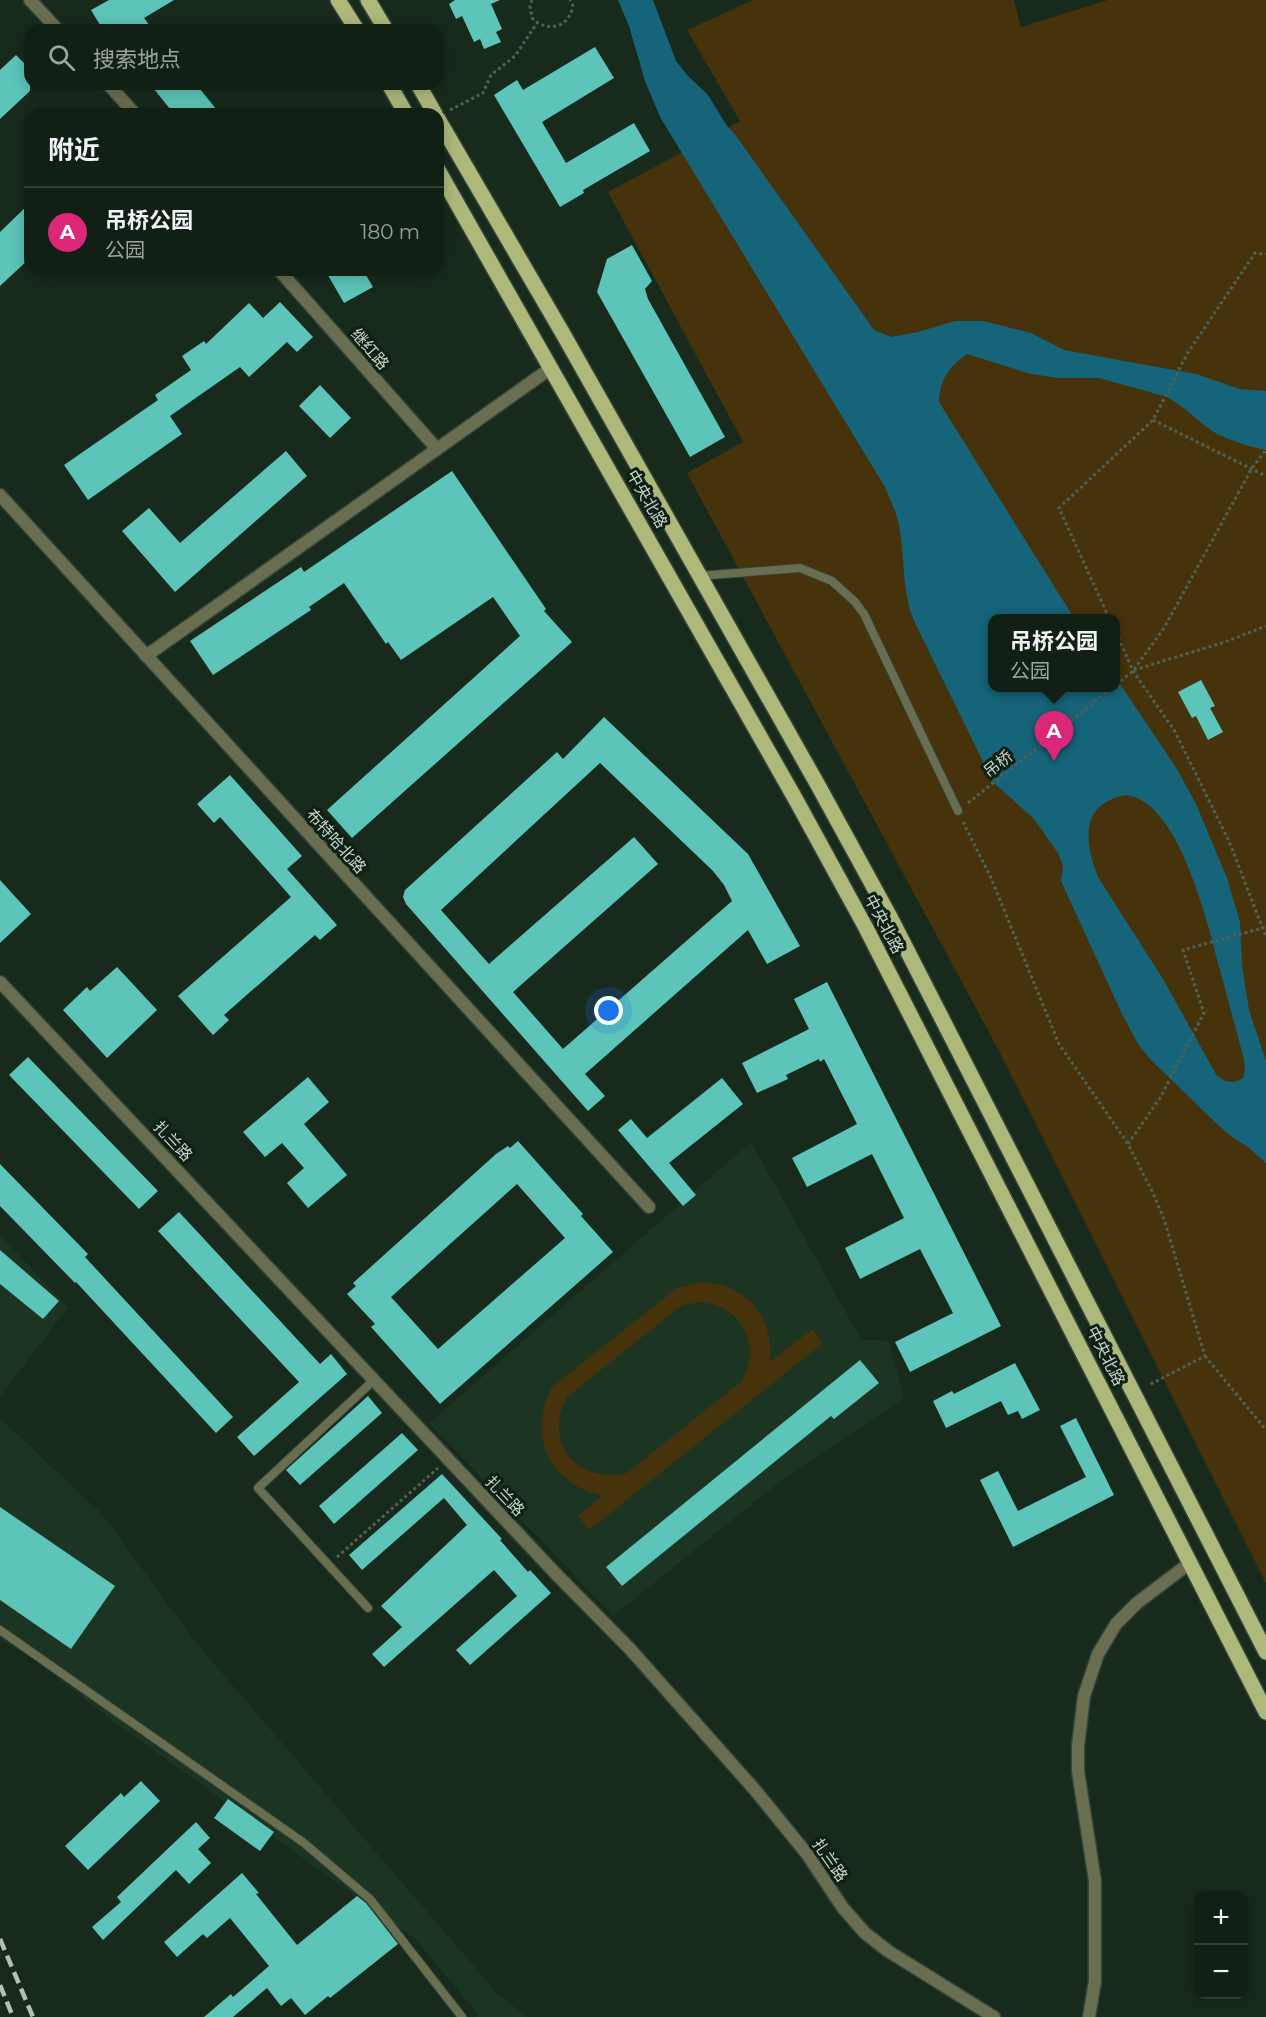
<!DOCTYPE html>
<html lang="zh">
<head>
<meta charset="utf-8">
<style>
  body { margin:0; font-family:Montserrat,"Noto Sans SC",sans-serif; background:#1e2d22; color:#f1f3f6 }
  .controls { position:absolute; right:18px; bottom:18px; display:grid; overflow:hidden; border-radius:12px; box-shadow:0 3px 15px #0003 }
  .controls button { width:54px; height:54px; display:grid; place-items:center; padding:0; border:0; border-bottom:2px solid #303e34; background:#112015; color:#f1f3f6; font:30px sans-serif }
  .you { position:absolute; left:609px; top:1011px; width:21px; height:21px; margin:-15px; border:4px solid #fff; border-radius:50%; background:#1a73e8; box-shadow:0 0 0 9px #1a73e833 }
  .badge { display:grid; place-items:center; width:39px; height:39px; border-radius:50%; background:#db2777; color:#fff; font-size:20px; font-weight:700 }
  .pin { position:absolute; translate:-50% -50px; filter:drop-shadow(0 2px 3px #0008) }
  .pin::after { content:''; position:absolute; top:32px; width:21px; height:18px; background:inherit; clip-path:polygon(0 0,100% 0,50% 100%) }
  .popup { position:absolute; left:988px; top:614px; width:132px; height:78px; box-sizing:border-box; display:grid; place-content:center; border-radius:12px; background:#112015; filter:drop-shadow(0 2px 4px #0005); font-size:20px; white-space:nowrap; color:#9ca3a0 }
  .popup b { font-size:22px; color:#f1f3f6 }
  .popup::after { content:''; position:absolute; left:50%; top:100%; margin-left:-12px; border:12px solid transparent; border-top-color:#112015 }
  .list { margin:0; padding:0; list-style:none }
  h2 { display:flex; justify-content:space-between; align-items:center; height:78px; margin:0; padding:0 24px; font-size:26px }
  h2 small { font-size:20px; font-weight:400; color:#9ca3a0 }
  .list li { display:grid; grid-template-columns:39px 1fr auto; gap:18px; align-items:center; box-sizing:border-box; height:90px; padding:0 24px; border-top:2px solid #303e34 }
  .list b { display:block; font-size:22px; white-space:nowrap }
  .list p { margin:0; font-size:20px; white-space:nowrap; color:#9ca3a0 }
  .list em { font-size:20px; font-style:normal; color:#9ca3a0 }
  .icon { flex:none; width:33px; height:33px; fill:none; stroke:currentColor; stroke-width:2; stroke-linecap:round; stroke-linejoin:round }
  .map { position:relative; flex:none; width:1266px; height:2017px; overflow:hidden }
  .search { position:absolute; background:#112015; box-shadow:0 3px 15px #0003; left:24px; top:24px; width:420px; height:66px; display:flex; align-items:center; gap:15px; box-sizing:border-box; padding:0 21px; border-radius:18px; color:#9ca3a0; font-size:22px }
  .panel { position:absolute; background:#112015; box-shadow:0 3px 15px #0003; left:24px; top:108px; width:420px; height:168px; border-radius:18px }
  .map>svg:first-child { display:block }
</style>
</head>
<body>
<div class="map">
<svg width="1266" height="2017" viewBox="0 0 1266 2017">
  <rect width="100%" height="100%" fill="#172a1c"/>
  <g fill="#1c3422">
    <path d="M 751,1142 L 861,1339 L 888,1341 L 904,1398 L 777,1484 L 613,1616 L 429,1423 Z"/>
    <path d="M 0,1235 L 68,1308 L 0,1396 Z"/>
    <path d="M 0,1418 L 103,1515 L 193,1639 L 496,1992 L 527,2017 L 478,2017 L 474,2009 L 415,1939 L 113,1721 L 29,1656 L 0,1640 Z"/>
  </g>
  <g fill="#47330b" fill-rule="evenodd">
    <path d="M 753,0 L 1014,0 L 1021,27 L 1108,0 L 1266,0 L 1266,1583 L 998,1049 L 687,473 L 743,442 L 608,192 L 740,121 L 687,30 ZM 992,618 L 1116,618 L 1116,688 L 992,688 Z"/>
    <path d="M 701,1282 C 749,1285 773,1316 770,1362 L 812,1329 L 823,1343 L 589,1530 L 578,1516 L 602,1496 C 550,1483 526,1437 552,1387 L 677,1288 ZM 702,1302 C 743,1308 761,1344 742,1381 L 627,1473 C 578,1485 542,1443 567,1397 L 682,1305 Z"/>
  </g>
  <path fill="#166479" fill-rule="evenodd" d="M 618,0 L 653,0 L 676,61 L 688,76 L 708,95 L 727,126 L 734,133 L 874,330 L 891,337 L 918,332 L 955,321 L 983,321 L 1031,333 L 1064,350 L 1196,374 L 1240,389 L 1266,391 L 1266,450 C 1250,447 1232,441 1217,434 C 1198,423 1184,404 1164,396 L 1099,378 L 1059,378 L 1031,374 L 967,354 C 949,367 940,379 939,402 L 1074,618 L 992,618 L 992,688 L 1116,688 L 1116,678 L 1177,769 L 1196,804 L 1227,878 L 1240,922 L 1242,966 L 1249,1010 L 1266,1061 L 1266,1163 L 1248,1147 L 1232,1137 L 1218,1125 L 1150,1059 L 1138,1044 L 1121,1012 L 1061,881 L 1063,866 L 1058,853 L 1034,819 L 993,782 L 915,623 C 902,594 905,562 900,531 C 898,515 891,502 885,487 L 660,117 L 645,81 L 629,26 ZM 1126,795 C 1180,801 1208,926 1220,970 C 1228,1000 1236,1030 1244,1059 L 1245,1069 L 1243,1078 C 1233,1084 1227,1083 1217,1076 L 1163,979 L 1098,877 C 1084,842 1080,803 1126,795 Z"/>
  <g fill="#5dc4b9" fill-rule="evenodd">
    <path d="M 109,0 L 174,0 L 144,18 L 153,30 L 103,30 L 91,10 Z"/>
    <path d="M 455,0 L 500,0 L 491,4 L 502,29 L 496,32 L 501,42 L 484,49 L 480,39 L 474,42 L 462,16 L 456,19 L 449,4 Z"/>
    <path d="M 595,47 L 614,78 L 542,122 L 566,163 L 634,123 L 650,151 L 583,190 L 584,193 L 560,207 L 494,95 L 517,80 L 523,90 Z"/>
    <path d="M 16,55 L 30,69 L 30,91 L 0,119 L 0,70 Z"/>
    <path d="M 150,84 L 196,84 L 220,114 L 174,114 Z"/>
    <path d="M 30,203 L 30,258 L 0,286 L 0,232 Z"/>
    <path d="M 632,245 L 652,281 L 645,289 L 648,299 L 725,437 L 690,457 L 597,292 L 607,259 Z"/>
    <path d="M 325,270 L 363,270 L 373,287 L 344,303 Z"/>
    <path d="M 280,302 L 313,337 L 297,352 L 287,342 L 249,377 L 240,367 L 170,416 L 182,434 L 88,500 L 64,465 L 158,400 L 155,395 L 191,370 L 182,356 L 204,341 L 206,344 L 249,303 L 263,318 Z"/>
    <path d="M 320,385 L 351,418 L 330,438 L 299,406 Z"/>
    <path d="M 286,451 L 307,476 L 175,592 L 122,531 L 149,508 L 180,543 Z"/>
    <path d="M 452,471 L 546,609 L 544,611 L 572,642 L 352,838 L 327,810 L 520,636 L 493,597 L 401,660 L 388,642 L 386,644 L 344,583 L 309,607 L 311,610 L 213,675 L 190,641 L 301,567 L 304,572 Z"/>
    <path d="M 1201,680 L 1215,706 L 1210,708 L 1223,732 L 1208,740 L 1196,716 L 1192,718 L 1178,692 Z"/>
    <path d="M 604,717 L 748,854 L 800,946 L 767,964 L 748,930 L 585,1074 L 605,1096 L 588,1111 L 406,904 L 403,897 L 405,890 L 557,752 L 563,759 ZM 600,763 L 713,871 L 724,885 L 732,901 L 563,1049 L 513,992 L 658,864 L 634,837 L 489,964 L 441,910 Z"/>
    <path d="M 230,775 L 302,856 L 287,869 L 337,925 L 320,940 L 315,935 L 224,1015 L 229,1020 L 213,1035 L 178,996 L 291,897 L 220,817 L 214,823 L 197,804 Z"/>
    <path d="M 0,880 L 31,914 L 0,943 Z"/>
    <path d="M 117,967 L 157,1010 L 107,1058 L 63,1010 L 87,987 L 90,991 Z"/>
    <path d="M 827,982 L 1001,1326 L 910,1372 L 895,1342 L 953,1313 L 920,1249 L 860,1279 L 845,1248 L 904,1218 L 872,1154 L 807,1187 L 792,1158 L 857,1124 L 824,1059 L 820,1062 L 819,1059 L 786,1075 L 788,1079 L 757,1093 L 742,1063 L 809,1029 L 794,999 Z"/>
    <path d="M 28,1057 L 158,1191 L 139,1209 L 9,1075 Z"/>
    <path d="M 308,1077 L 329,1102 L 304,1124 L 347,1175 L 308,1208 L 287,1183 L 304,1168 L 282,1143 L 265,1157 L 243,1132 Z"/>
    <path d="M 722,1078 L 743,1104 L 669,1163 L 696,1195 L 683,1206 L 618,1130 L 631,1119 L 647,1138 Z"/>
    <path d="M 518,1141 L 583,1214 L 581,1216 L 613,1252 L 440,1404 L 371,1327 L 375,1324 L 347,1294 L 356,1286 L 353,1283 L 496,1154 L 508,1146 L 510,1148 ZM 517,1184 L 565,1238 L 438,1349 L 391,1297 Z"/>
    <path d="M 0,1164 L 88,1254 L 85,1257 L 233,1417 L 216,1433 L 76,1282 L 75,1283 L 0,1206 Z"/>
    <path d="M 179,1212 L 320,1364 L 331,1354 L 347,1374 L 254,1456 L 237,1437 L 299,1382 L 158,1231 Z"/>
    <path d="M 0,1250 L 59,1301 L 43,1319 L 0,1284 Z"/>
    <path d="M 860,1360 L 879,1383 L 834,1419 L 831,1416 L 622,1586 L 606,1567 Z"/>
    <path d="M 1015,1363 L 1040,1410 L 1022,1419 L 1018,1411 L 1008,1415 L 1001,1401 L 946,1428 L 933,1401 L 952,1391 L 954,1394 Z"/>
    <path d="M 368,1396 L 382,1413 L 300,1485 L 286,1470 Z"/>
    <path d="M 1076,1418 L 1114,1495 L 1013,1547 L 980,1480 L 998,1471 L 1018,1511 L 1086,1477 L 1060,1426 Z"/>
    <path d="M 402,1433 L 418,1450 L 334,1524 L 319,1506 Z"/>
    <path d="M 442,1474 L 502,1539 L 500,1540 L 528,1572 L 530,1570 L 551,1593 L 470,1665 L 456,1650 L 517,1596 L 494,1570 L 384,1667 L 372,1654 L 402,1627 L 381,1606 L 467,1525 L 444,1498 L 362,1570 L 349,1555 Z"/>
    <path d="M 0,1507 L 115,1586 L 71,1649 L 0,1600 Z"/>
    <path d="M 141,1781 L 160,1801 L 88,1870 L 65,1846 L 121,1793 L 124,1797 Z"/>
    <path d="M 228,1799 L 274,1832 L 260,1851 L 214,1818 Z"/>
    <path d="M 196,1822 L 210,1838 L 198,1849 L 211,1863 L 189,1884 L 176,1870 L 103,1940 L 92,1927 L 121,1902 L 117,1897 Z"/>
    <path d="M 242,1873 L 259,1893 L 256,1894 L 297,1945 L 357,1896 L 366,1903 L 398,1944 L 330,1998 L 328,1996 L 305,2015 L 291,1998 L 281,2006 L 267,1988 L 233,2017 L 204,2017 L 231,1994 L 233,1997 L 269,1966 L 230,1918 L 207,1938 L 203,1934 L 177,1957 L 164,1942 Z"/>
  </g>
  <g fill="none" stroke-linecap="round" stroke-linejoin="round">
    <defs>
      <g id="lane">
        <path d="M 699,576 L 800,568 L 832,581 L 855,602 L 864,614 L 958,811"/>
        <path d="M 368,1608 L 258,1488 L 374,1380"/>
        <path d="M 0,1630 L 304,1843 L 370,1899 L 462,2017"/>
      </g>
      <g id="street">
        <path d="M 30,0 L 58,30"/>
        <path d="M 108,84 L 135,114"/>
        <path d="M 279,270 L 437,449"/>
        <path d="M 0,495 L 649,1207"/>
        <path d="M 146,656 L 551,368"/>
        <path d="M 0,982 L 557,1575 L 630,1649 L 755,1790 L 807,1854 L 843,1908 L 865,1933 L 888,1951 L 994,2017"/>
        <path d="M 1089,2017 L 1095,1981 L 1095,1881 L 1078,1771 L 1078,1746 L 1084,1696 L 1098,1654 L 1116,1624 L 1137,1603 L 1191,1562"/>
      </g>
      <g id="primary">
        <path d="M 338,0 L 357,30"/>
        <path d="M 368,0 L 386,30"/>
        <path d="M 389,84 L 406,114"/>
        <path d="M 418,84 L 435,114"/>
        <path d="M 438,119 L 562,332 L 819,787 L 889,915 L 1266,1652"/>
        <path d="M 438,170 L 796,800 L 866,928 L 1266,1712"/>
      </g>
    </defs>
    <use href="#lane" stroke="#334538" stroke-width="10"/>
    <use href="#street" stroke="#334538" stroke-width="15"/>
    <use href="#primary" stroke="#334538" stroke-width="18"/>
    <g stroke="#4f6054" stroke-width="3" stroke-dasharray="3 3" stroke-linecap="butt">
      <path d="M 532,0 L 530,6 L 532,18 C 547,33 569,28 573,6 L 570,0"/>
      <path d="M 450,110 L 483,93 L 491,75 L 515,56 L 537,23"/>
      <path d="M 1153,420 L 1266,476"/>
      <path d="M 1109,618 L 1059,508 L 1153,420 L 1187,354 L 1255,253 L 1266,254"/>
      <path d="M 1116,632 L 1133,671 L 1174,730 L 1229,841 L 1266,937"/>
      <path d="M 1134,670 L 1225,642 L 1266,626"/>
      <path d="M 1116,685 L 1133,671 L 1164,628 L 1252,468 L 1266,450"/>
      <path d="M 968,803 L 1112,688"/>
      <path d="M 963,822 L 991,878 L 1059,1044 L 1128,1144 L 1153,1193 L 1164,1219 L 1205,1356 L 1149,1385"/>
      <path d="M 1128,1144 L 1160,1098 L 1204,1013 L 1183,950 L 1266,927"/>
      <path d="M 1205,1356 L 1266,1430"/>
      <path d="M 337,1557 L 438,1468"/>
    </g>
    <use href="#lane" stroke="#696e51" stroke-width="8"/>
    <use href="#street" stroke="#696e51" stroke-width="12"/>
    <use href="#primary" stroke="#aeb87b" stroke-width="15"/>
    <g stroke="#b4c0b7" stroke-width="4.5" stroke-dasharray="12 6" stroke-linecap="butt">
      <path d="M 0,1939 L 33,2017"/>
      <path d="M 0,1985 L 13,2017"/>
    </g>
  </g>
  <g text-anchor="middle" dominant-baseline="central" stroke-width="6" stroke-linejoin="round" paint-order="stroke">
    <g font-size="16" fill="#c9d5cc" stroke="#0e2013">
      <text transform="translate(370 349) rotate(49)">继红路</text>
      <text transform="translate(647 499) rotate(60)">中央北路</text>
      <text transform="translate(998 764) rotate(-39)">吊桥</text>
      <text transform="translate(336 841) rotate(48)">布特哈北路</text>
      <text transform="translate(884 924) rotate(62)">中央北路</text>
      <text transform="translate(173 1141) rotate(47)">扎兰路</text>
      <text transform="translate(1106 1356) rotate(63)">中央北路</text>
      <text transform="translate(505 1496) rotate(47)">扎兰路</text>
      <text transform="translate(830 1860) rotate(55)">扎兰路</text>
    </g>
  </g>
</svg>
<div class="controls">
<button>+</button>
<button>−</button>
</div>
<div class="you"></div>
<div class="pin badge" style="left:1054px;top:761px">A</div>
<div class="popup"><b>吊桥公园</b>公园</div>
<div class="search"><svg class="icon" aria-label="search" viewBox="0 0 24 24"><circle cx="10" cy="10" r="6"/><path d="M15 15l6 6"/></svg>搜索地点</div>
<section class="panel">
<h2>附近<small></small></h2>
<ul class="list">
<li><span class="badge">A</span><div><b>吊桥公园</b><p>公园</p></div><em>180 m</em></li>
</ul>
</section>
</div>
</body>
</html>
